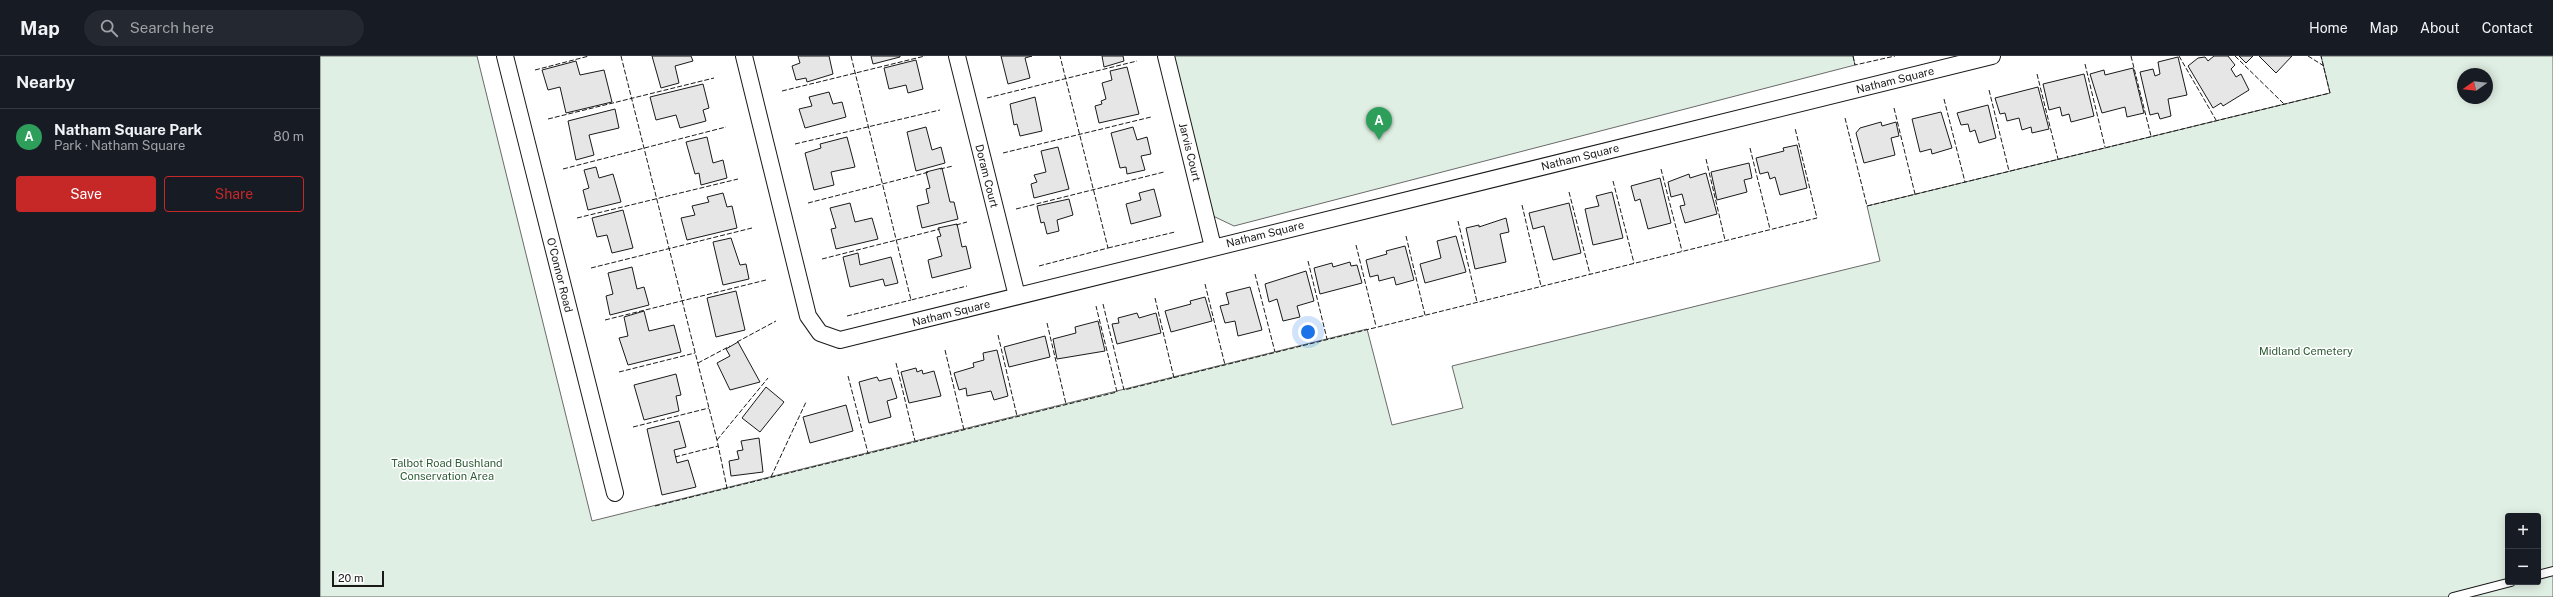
<!DOCTYPE html>
<html lang="en">
<head>
<meta charset="utf-8">
<style>
  body { margin:0; font-family:"Public Sans",sans-serif; background:#242831; color:#f1f3f6 }
  .controls { position:absolute; right:12px; bottom:12px; display:grid; overflow:hidden; border-radius:4px; box-shadow:0 2px 10px #0003 }
  .controls button { width:36px; height:36px; display:grid; place-items:center; padding:0; border:0; border-bottom:1px solid #363941; background:#171b24; color:#f1f3f6; font:20px sans-serif }
  .compass { position:absolute; left:2137px; top:12px; width:36px; height:36px; border-radius:50%; background:#171b24; box-shadow:0 2px 10px #0003; rotate:256deg }
  .scale { position:absolute; left:12px; bottom:10px; width:52px; box-sizing:border-box; padding-left:4px; border:2px solid #1a1a1a; border-top:0; font-size:11px; line-height:14px; white-space:nowrap; color:#1a1a1a; -webkit-text-stroke:3px #fff; paint-order:stroke }
  .you { position:absolute; left:988px; top:276px; width:14px; height:14px; margin:-10px; border:3px solid #fff; border-radius:50%; background:#1a73e8; box-shadow:0 0 0 6px #1a73e833 }
  .badge { display:grid; place-items:center; width:26px; height:26px; border-radius:50%; background:#c62828; color:#fff; font-size:13px; font-weight:700 }
  .pin { position:absolute; translate:-50% -33px; filter:drop-shadow(0 1px 2px #0008) }
  .pin::after { content:''; position:absolute; top:21px; width:14px; height:12px; background:inherit; clip-path:polygon(0 0,100% 0,50% 100%) }
  .list { margin:0; padding:0; list-style:none }
  h2 { display:flex; justify-content:space-between; align-items:center; height:52px; margin:0; padding:0 16px; font-size:17px }
  h2 small { font-size:13px; font-weight:400; color:#9ea1a6 }
  .list li { display:grid; grid-template-columns:26px 1fr auto; gap:12px; align-items:center; box-sizing:border-box; height:56px; padding:0 16px; border-top:1px solid #363941 }
  .list b { display:block; font-size:15px; white-space:nowrap }
  .list p { margin:0; font-size:13px; white-space:nowrap; color:#9ea1a6 }
  .list em { font-size:13px; font-style:normal; color:#9ea1a6 }
  .actions { display:flex; gap:8px; padding:12px 16px }
  .actions a { flex:1; padding:9px 0; border:1px solid #c62828; border-radius:4px; text-align:center; font-size:14px; color:#c62828 }
  .actions .main { background:#c62828; color:#fff }
  .icon { flex:none; width:22px; height:22px; fill:none; stroke:currentColor; stroke-width:2; stroke-linecap:round; stroke-linejoin:round }
  .map { position:relative; flex:none; width:2233px; height:541px; overflow:hidden }
  header { display:flex; align-items:center; gap:24px; box-sizing:border-box; height:56px; padding:0 20px; background:#171b24; border-bottom:1px solid #363941 }
  header strong { font-size:19px }
  nav { display:flex; gap:22px; margin-inline-start:auto; font-size:14px }
  .search { width:280px; height:36px; background:#242831; display:flex; align-items:center; gap:10px; box-sizing:border-box; padding:0 14px; border-radius:22px; color:#9ea1a6; font-size:15px }
  main { display:flex }
  aside { flex:1; background:#171b24 }
  .map>svg:first-child { display:block }
</style>
</head>
<body>
<header>
<strong>Map</strong>
<div class="search"><svg class="icon" aria-label="search" viewBox="0 0 24 24"><circle cx="10" cy="10" r="6"/><path d="M15 15l6 6"/></svg>Search here</div>
<nav><a>Home</a><a>Map</a><a>About</a><a>Contact</a></nav>
</header>
<main>
<aside>
<h2>Nearby<small></small></h2>
<ul class="list">
<li><span class="badge" style="background:#2e9e5b">A</span><div><b>Natham Square Park</b><p>Park · Natham Square</p></div><em>80 m</em></li>
</ul>
<div class="actions"><a class="main">Save</a><a>Share</a></div>
</aside>
<div class="map">
<svg width="2233" height="541" viewBox="0 0 2233 541">
  <rect width="100%" height="100%" fill="#fff"/>
  <g fill="#e0efe3" stroke="#6a6a6a" fill-rule="evenodd">
    <path d="M 0,0 L 157,0 L 272,465 L 1047,273 L 1072,369 L 1143,352 L 1132,310 L 1560,205 L 1547,150 L 2010,37 L 2001,0 L 2233,0 L 2233,541 L 0,541 ZM 2143,18 L 2167,18 L 2167,42 L 2143,42 ZM 2188,460 L 2218,460 L 2218,526 L 2188,526 Z"/>
    <path d="M 852,0 L 1533,0 L 1535,9 L 914,170 L 893,160 Z"/>
  </g>
  <g fill="#e6e6e6" stroke="#1a1a1a">
    <path d="M 332,0 L 371,0 L 373,5 L 355,10 L 359,27 L 341,32 Z"/>
    <path d="M 478,0 L 509,0 L 513,18 L 487,26 L 486,22 L 476,24 L 472,10 L 480,7 Z"/>
    <path d="M 551,0 L 580,0 L 580,1 L 553,8 Z"/>
    <path d="M 681,0 L 712,0 L 705,2 L 710,22 L 688,28 Z"/>
    <path d="M 782,0 L 803,0 L 804,5 L 784,11 Z"/>
    <path d="M 1894,0 L 1908,0 L 1915,9 L 1911,13 L 1916,21 L 1921,18 L 1929,34 L 1903,50 L 1901,47 L 1893,52 L 1868,10 L 1878,2 L 1885,1 L 1888,5 Z"/>
    <path d="M 1919,0 L 1933,0 L 1926,7 Z"/>
    <path d="M 1939,0 L 1972,0 L 1956,17 Z"/>
    <path d="M 1858,1 L 1867,39 L 1848,43 L 1851,60 L 1840,63 L 1838,57 L 1830,59 L 1820,16 L 1833,13 L 1835,20 L 1840,18 L 1838,6 Z"/>
    <path d="M 596,4 L 603,33 L 588,37 L 586,29 L 569,33 L 564,12 Z"/>
    <path d="M 256,5 L 260,19 L 284,14 L 292,46 L 246,57 L 240,31 L 228,34 L 222,14 Z"/>
    <path d="M 807,11 L 819,58 L 779,67 L 775,50 L 782,48 L 781,45 L 786,43 L 782,27 L 792,24 L 790,15 Z"/>
    <path d="M 1813,12 L 1824,57 L 1807,61 L 1805,51 L 1782,57 L 1770,18 L 1784,14 L 1785,19 Z"/>
    <path d="M 1764,18 L 1774,60 L 1751,66 L 1749,58 L 1742,60 L 1740,51 L 1729,54 L 1723,28 Z"/>
    <path d="M 383,28 L 389,52 L 383,54 L 386,65 L 360,72 L 356,59 L 336,64 L 330,41 Z"/>
    <path d="M 1718,31 L 1729,73 L 1712,77 L 1711,71 L 1702,74 L 1699,62 L 1687,65 L 1685,57 L 1680,58 L 1675,42 Z"/>
    <path d="M 509,36 L 513,48 L 522,46 L 526,61 L 485,72 L 479,53 L 492,50 L 489,41 Z"/>
    <path d="M 715,41 L 722,75 L 700,80 L 697,68 L 694,69 L 690,48 Z"/>
    <path d="M 1668,49 L 1676,82 L 1659,87 L 1655,74 L 1650,76 L 1648,68 L 1641,69 L 1637,57 Z"/>
    <path d="M 295,53 L 299,72 L 269,79 L 274,99 L 256,104 L 248,65 Z"/>
    <path d="M 1621,56 L 1632,92 L 1612,98 L 1611,93 L 1600,96 L 1592,63 Z"/>
    <path d="M 1561,66 L 1562,70 L 1576,66 L 1579,80 L 1571,82 L 1575,99 L 1544,107 L 1536,77 L 1540,72 Z"/>
    <path d="M 606,71 L 612,94 L 621,91 L 625,107 L 596,115 L 587,76 Z"/>
    <path d="M 813,71 L 817,84 L 827,81 L 831,98 L 821,100 L 825,114 L 807,118 L 806,111 L 800,112 L 791,77 Z"/>
    <path d="M 387,81 L 393,107 L 403,104 L 407,122 L 381,129 L 379,117 L 375,118 L 366,86 Z"/>
    <path d="M 527,81 L 535,111 L 511,116 L 514,129 L 494,134 L 485,97 L 501,92 L 500,88 Z"/>
    <path d="M 1477,89 L 1487,132 L 1460,139 L 1455,121 L 1450,123 L 1448,116 L 1440,118 L 1436,102 L 1464,95 L 1463,92 Z"/>
    <path d="M 738,91 L 749,133 L 714,142 L 711,128 L 717,126 L 714,119 L 726,116 L 721,95 Z"/>
    <path d="M 1429,107 L 1432,122 L 1424,124 L 1427,136 L 1397,144 L 1391,116 Z"/>
    <path d="M 276,111 L 279,122 L 293,118 L 301,146 L 268,154 L 263,134 L 269,132 L 264,114 Z"/>
    <path d="M 622,112 L 630,146 L 634,146 L 638,163 L 602,172 L 597,150 L 609,147 L 606,133 L 610,132 L 606,116 Z"/>
    <path d="M 1386,117 L 1397,158 L 1365,167 L 1360,150 L 1365,149 L 1362,138 L 1351,141 L 1348,126 L 1369,118 L 1370,122 Z"/>
    <path d="M 1340,122 L 1351,167 L 1328,173 L 1320,143 L 1315,145 L 1311,130 Z"/>
    <path d="M 834,133 L 841,160 L 811,168 L 806,148 L 821,144 L 819,137 Z"/>
    <path d="M 1292,136 L 1303,182 L 1273,189 L 1265,153 L 1279,150 L 1276,140 Z"/>
    <path d="M 403,137 L 407,151 L 412,150 L 417,172 L 367,184 L 361,162 L 375,159 L 372,150 L 389,146 L 387,141 Z"/>
    <path d="M 749,143 L 753,159 L 737,164 L 739,175 L 727,178 L 724,166 L 721,167 L 717,150 Z"/>
    <path d="M 530,147 L 535,166 L 552,162 L 558,183 L 516,193 L 511,173 L 516,172 L 510,152 Z"/>
    <path d="M 1249,147 L 1261,197 L 1233,204 L 1224,170 L 1213,173 L 1209,157 Z"/>
    <path d="M 303,154 L 313,192 L 292,197 L 287,179 L 277,181 L 272,162 Z"/>
    <path d="M 1186,162 L 1189,176 L 1180,178 L 1186,206 L 1155,213 L 1146,172 L 1159,169 L 1159,171 Z"/>
    <path d="M 637,168 L 642,191 L 646,190 L 651,212 L 612,222 L 608,204 L 622,200 L 617,181 L 621,180 L 618,172 Z"/>
    <path d="M 1136,180 L 1146,216 L 1105,227 L 1100,208 L 1121,202 L 1117,185 Z"/>
    <path d="M 411,182 L 420,209 L 426,208 L 429,223 L 403,229 L 393,186 Z"/>
    <path d="M 1085,190 L 1094,224 L 1076,229 L 1074,221 L 1059,225 L 1058,219 L 1050,221 L 1046,204 L 1067,198 L 1066,195 Z"/>
    <path d="M 538,197 L 540,209 L 571,201 L 578,227 L 565,230 L 563,223 L 530,231 L 523,201 Z"/>
    <path d="M 1030,206 L 1031,210 L 1037,209 L 1042,227 L 1000,238 L 994,212 L 1012,207 L 1013,211 Z"/>
    <path d="M 312,211 L 317,233 L 324,231 L 329,249 L 290,259 L 286,240 L 293,238 L 288,217 Z"/>
    <path d="M 986,215 L 994,245 L 977,250 L 980,261 L 963,265 L 957,243 L 949,246 L 945,228 Z"/>
    <path d="M 930,231 L 942,274 L 918,280 L 915,265 L 905,267 L 900,250 L 909,248 L 906,237 Z"/>
    <path d="M 416,235 L 425,274 L 396,281 L 387,242 Z"/>
    <path d="M 885,241 L 892,265 L 851,276 L 845,255 L 871,248 L 870,245 Z"/>
    <path d="M 324,255 L 329,275 L 354,269 L 361,296 L 308,309 L 299,282 L 308,280 L 304,261 Z"/>
    <path d="M 817,257 L 819,262 L 836,257 L 841,277 L 797,288 L 792,268 L 799,267 L 798,262 Z"/>
    <path d="M 778,265 L 785,295 L 737,303 L 733,283 L 756,277 L 755,271 Z"/>
    <path d="M 725,280 L 730,301 L 689,311 L 684,291 Z"/>
    <path d="M 418,286 L 440,326 L 410,334 L 397,307 L 410,300 L 406,293 Z"/>
    <path d="M 677,294 L 688,340 L 674,344 L 671,335 L 647,340 L 646,332 L 639,334 L 634,317 L 654,311 L 653,307 L 664,304 L 663,297 Z"/>
    <path d="M 596,312 L 597,316 L 602,314 L 603,318 L 614,315 L 621,340 L 589,347 L 581,316 Z"/>
    <path d="M 356,318 L 361,339 L 356,340 L 359,355 L 324,364 L 314,329 Z"/>
    <path d="M 557,321 L 559,325 L 571,322 L 577,342 L 567,345 L 571,361 L 549,367 L 539,326 Z"/>
    <path d="M 446,331 L 464,346 L 440,376 L 422,362 Z"/>
    <path d="M 526,349 L 533,375 L 490,387 L 483,361 Z"/>
    <path d="M 359,365 L 366,391 L 354,394 L 357,407 L 368,404 L 376,431 L 342,439 L 327,373 Z"/>
    <path d="M 439,382 L 443,416 L 411,420 L 409,405 L 419,403 L 417,395 L 423,394 L 421,385 Z"/>
  </g>
  <g fill="none" stroke-linecap="round" stroke-linejoin="round">
    <defs>
      <g id="lane">
        <path d="M 2218,519 L 2233,515"/>
        <path d="M 2133,541 L 2191,526"/>
      </g>
      <g id="street">
        <path d="M 185,0 L 295,437"/>
        <path d="M 424,0 L 488,260 L 500,277 L 520,284 L 1672,0"/>
        <path d="M 637,0 L 697,240"/>
        <path d="M 846,0 L 893,191"/>
      </g>
    </defs>
    <use href="#lane" stroke="#1a1a1a" stroke-width="10"/>
    <use href="#street" stroke="#1a1a1a" stroke-width="18"/>
    <use href="#lane" stroke="#fff" stroke-width="8"/>
    <use href="#street" stroke="#fff" stroke-width="16"/>
    <g stroke="#1a1a1a" stroke-width="1" stroke-dasharray="5 2" stroke-linecap="butt">
      <path d="M 301,0 L 397,384 L 407,432"/>
      <path d="M 531,0 L 591,244 L 647,230"/>
      <path d="M 1533,0 L 1535,9 L 1575,0"/>
      <path d="M 1811,0 L 1831,80"/>
      <path d="M 1859,0 L 1896,64"/>
      <path d="M 1915,0 L 1964,48"/>
      <path d="M 1988,0 L 2004,10"/>
      <path d="M 1765,8 L 1785,91"/>
      <path d="M 215,14 L 269,0"/>
      <path d="M 1717,18 L 1738,103"/>
      <path d="M 1669,34 L 1689,115"/>
      <path d="M 462,35 L 605,0"/>
      <path d="M 667,42 L 817,5"/>
      <path d="M 1624,43 L 1645,126"/>
      <path d="M 1574,52 L 1595,138"/>
      <path d="M 1525,62 L 1547,150 L 2010,37 L 2001,0"/>
      <path d="M 228,63 L 394,22"/>
      <path d="M 475,88 L 620,54"/>
      <path d="M 1430,92 L 1450,173"/>
      <path d="M 683,97 L 831,61"/>
      <path d="M 1386,103 L 1405,184"/>
      <path d="M 243,113 L 406,71"/>
      <path d="M 620,113 L 633,110"/>
      <path d="M 1341,113 L 1362,195"/>
      <path d="M 1293,125 L 1314,207"/>
      <path d="M 1249,136 L 1270,218"/>
      <path d="M 488,147 L 609,116"/>
      <path d="M 1202,149 L 1221,230"/>
      <path d="M 696,153 L 844,116"/>
      <path d="M 257,162 L 418,123"/>
      <path d="M 1138,165 L 1157,246"/>
      <path d="M 636,169 L 647,166"/>
      <path d="M 1086,180 L 1105,259"/>
      <path d="M 1036,189 L 1056,270"/>
      <path d="M 788,192 L 855,176"/>
      <path d="M 502,203 L 620,173"/>
      <path d="M 988,205 L 1007,283"/>
      <path d="M 719,210 L 788,192 L 740,0"/>
      <path d="M 271,212 L 432,172"/>
      <path d="M 935,218 L 955,296"/>
      <path d="M 885,228 L 905,309"/>
      <path d="M 835,242 L 854,322"/>
      <path d="M 783,248 L 804,334 L 1497,162 L 1475,72"/>
      <path d="M 527,260 L 591,244"/>
      <path d="M 285,264 L 446,224"/>
      <path d="M 727,267 L 746,348"/>
      <path d="M 678,279 L 697,360"/>
      <path d="M 417,286 L 456,265"/>
      <path d="M 625,294 L 644,374"/>
      <path d="M 378,307 L 410,290"/>
      <path d="M 576,307 L 595,385"/>
      <path d="M 299,316 L 375,297"/>
      <path d="M 528,320 L 548,397"/>
      <path d="M 313,371 L 389,352"/>
      <path d="M 397,384 L 448,322"/>
      <path d="M 355,401 L 398,390"/>
      <path d="M 451,421 L 486,346"/>
      <path d="M 335,450 L 797,336 L 776,250"/>
    </g>
  </g>
  <g text-anchor="middle" dominant-baseline="central" stroke-width="3" stroke-linejoin="round" paint-order="stroke">
    <g font-size="11" fill="#1a1a1a" stroke="#fff">
      <text transform="translate(1575 24) rotate(-14)">Natham Square</text>
      <text transform="translate(870 96) rotate(76)">Jarvis Court</text>
      <text transform="translate(1260 101) rotate(-14)">Natham Square</text>
      <text transform="translate(667 120) rotate(76)">Doram Court</text>
      <text transform="translate(945 178) rotate(-14)">Natham Square</text>
      <text transform="translate(240 219) rotate(76)">O'Connor Road</text>
      <text transform="translate(631 257) rotate(-14)">Natham Square</text>
    </g>
    <g font-size="11" fill="#2b5a34" stroke="#fff">
      <text x="1986" y="295">Midland Cemetery</text>
      <text x="127" y="407">Talbot Road Bushland<tspan x="127" dy="13">Conservation Area</tspan></text>
    </g>
  </g>
</svg>
<div class="controls">
<button>+</button>
<button>−</button>
</div>
<svg class="compass" viewBox="-18 -18 36 36"><path d="M0-13l5 13h-10z" fill="#e53935"/><path d="M0 13l5-13h-10z" fill="#9ea1a6"/></svg>
<div class="scale">20 m</div>
<div class="you"></div>
<div class="pin badge" style="left:1059px;top:84px;background:#2e9e5b">A</div>
</div>
</main>
</body>
</html>
